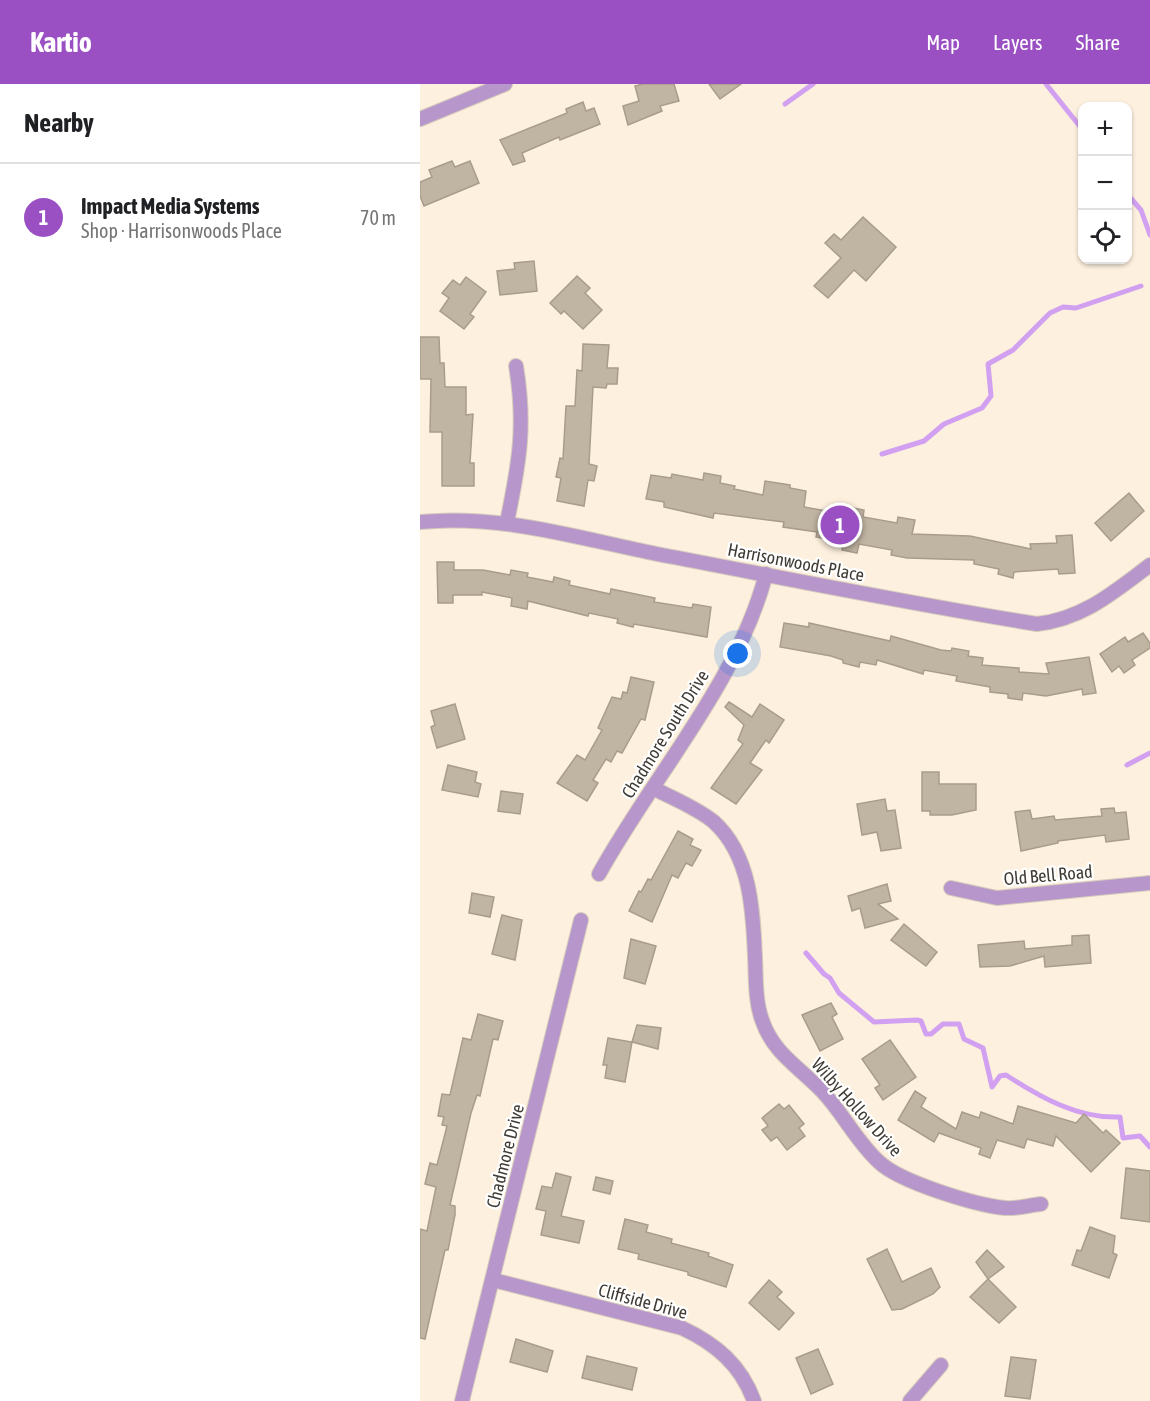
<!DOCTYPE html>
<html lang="en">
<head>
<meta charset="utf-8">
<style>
  body { margin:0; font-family:"Asap Condensed",sans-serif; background:#f2f2f2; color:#202124 }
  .controls { position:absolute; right:18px; top:18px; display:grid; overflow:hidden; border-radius:12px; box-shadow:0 2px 4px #0004 }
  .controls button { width:54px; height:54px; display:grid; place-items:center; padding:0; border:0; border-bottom:2px solid #e0e0e0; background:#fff; color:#202124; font:30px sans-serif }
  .you { position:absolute; left:318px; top:570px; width:21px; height:21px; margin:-15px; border:4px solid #fff; border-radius:50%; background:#1a73e8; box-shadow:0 0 0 9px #1a73e833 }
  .badge { display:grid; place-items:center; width:39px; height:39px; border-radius:50%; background:#9a50c3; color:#fff; font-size:20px; font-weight:700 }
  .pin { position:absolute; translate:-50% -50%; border:3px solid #fff; box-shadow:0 2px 6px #0006 }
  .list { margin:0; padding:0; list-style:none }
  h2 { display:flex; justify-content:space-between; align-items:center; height:78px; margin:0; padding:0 24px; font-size:26px }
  h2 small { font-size:20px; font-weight:400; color:#757577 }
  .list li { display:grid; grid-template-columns:39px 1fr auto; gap:18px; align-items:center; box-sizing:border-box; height:108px; padding:0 24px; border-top:2px solid #e0e0e0 }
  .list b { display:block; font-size:22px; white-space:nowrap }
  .list p { margin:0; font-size:20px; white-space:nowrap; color:#757577 }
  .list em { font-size:20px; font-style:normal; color:#757577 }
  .icon { flex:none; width:33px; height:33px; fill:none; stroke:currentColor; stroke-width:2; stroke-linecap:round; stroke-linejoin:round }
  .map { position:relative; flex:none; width:730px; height:1317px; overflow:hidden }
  header { display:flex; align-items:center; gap:36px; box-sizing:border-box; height:84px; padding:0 30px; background:#9a50c3; color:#fff }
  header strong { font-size:28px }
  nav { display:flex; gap:33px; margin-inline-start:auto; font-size:21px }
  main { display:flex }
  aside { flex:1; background:#fff }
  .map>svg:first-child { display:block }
</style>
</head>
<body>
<header>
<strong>Kartio</strong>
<nav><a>Map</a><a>Layers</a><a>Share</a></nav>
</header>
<main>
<aside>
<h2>Nearby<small></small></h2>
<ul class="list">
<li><span class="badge">1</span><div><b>Impact Media Systems</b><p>Shop · Harrisonwoods Place</p></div><em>70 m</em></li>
</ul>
</aside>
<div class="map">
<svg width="730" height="1317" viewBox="0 0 730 1317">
  <rect width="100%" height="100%" fill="#fdf0de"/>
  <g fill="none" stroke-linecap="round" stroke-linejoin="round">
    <g stroke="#d2a0f0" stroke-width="5">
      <path d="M 626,0 L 662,45"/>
      <path d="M 365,20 L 393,0"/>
      <path d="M 708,111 L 721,126 L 730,151"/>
      <path d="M 462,370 L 504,357 L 524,340 L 562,324 L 571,312 L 568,280 L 593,266 L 630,229 L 643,223 L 656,224 L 721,202"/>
      <path d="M 707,681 L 730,669"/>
      <path d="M 386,869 L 404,890 L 410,894 L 419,909 L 454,938 L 497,936 L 501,937 L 506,950 L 511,950 L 523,940 L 539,940 L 544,955 L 563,964 L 572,1003 L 580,992 L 586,991 C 620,1013 658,1035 700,1033 L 703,1054 L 720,1052 L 730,1063"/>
    </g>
  </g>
  <g fill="#c0b4a2" stroke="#a89c8b" stroke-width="1.5">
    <path d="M 223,0 L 254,0 L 259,17 L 240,22 L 242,27 L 208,41 L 203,22 L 219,17 L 215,2 Z"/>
    <path d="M 289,0 L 321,0 L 300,15 Z"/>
    <path d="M 163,18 L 166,27 L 174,24 L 180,40 L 140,56 L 139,53 L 102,69 L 105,77 L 93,81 L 80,56 L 147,29 L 146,25 Z"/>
    <path d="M 32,77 L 35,83 L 50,77 L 59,99 L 4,122 L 0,112 L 0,98 L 12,93 L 9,86 Z"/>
    <path d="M 443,133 L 476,163 L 446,197 L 434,186 L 408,214 L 394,202 L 421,174 L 405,159 L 414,150 L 421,156 Z"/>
    <path d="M 114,177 L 117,207 L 80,211 L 77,187 L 95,185 L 94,179 Z"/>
    <path d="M 157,192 L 170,204 L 165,209 L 182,226 L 163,245 L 144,227 L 141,230 L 130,219 Z"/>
    <path d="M 46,193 L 66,208 L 50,230 L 54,233 L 44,245 L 20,227 L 29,214 L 22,209 L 33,196 L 40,201 Z"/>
    <path d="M 0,253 L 19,253 L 20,279 L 24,279 L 25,303 L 46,303 L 46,331 L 53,330 L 50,379 L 54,379 L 54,402 L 22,402 L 22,348 L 10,348 L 11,295 L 0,295 Z"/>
    <path d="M 163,260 L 189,261 L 187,284 L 198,284 L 197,300 L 187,300 L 186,304 L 173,303 L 169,380 L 177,382 L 174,397 L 168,396 L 164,422 L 137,417 L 141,394 L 136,393 L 140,374 L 143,375 L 146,322 L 155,322 L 157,286 L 162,287 Z"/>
    <path d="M 284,389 L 301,392 L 300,399 L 315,402 L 314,405 L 343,411 L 345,397 L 370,401 L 370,404 L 386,407 L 384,423 L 412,428 L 412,425 L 427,428 L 428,423 L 444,426 L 443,433 L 477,439 L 478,433 L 495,436 L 492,450 L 550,452 L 611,465 L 610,460 L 637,459 L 636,452 L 652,451 L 655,489 L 639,490 L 638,485 L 594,488 L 593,494 L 578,490 L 579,485 L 554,480 L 554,476 L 487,474 L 471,471 L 472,466 L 439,460 L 437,469 L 422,466 L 423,458 L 396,453 L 397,448 L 363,443 L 364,438 L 294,429 L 293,434 L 244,423 L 244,418 L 226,415 L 231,391 L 251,394 L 252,390 L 283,396 Z"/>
    <path d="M 709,409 L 724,427 L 691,457 L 675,439 Z"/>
    <path d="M 17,478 L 34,478 L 34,486 L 63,486 L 90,491 L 91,486 L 108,489 L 107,493 L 133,498 L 134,493 L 150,497 L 149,501 L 190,510 L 191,505 L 235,514 L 234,518 L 272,524 L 273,520 L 291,523 L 287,553 L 214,540 L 213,543 L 197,539 L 198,535 L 169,529 L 168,532 L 108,517 L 107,525 L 91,522 L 92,514 L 62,508 L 62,511 L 33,511 L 33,519 L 18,519 Z"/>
    <path d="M 364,539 L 389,543 L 389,539 L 470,557 L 471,552 L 521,566 L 531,567 L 532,564 L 549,567 L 548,572 L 563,574 L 562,581 L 599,584 L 599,588 L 629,590 L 626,579 L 669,573 L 676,609 L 663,611 L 662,605 L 626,612 L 603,609 L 602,616 L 588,614 L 588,610 L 570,608 L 570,603 L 536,597 L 537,592 L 504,586 L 503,590 L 457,576 L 456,581 L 440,578 L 439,583 L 423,579 L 423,576 L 411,572 L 360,563 Z"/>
    <path d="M 723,549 L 730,559 L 730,564 L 712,576 L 715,581 L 704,589 L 699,582 L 692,588 L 680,570 L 705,553 L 708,558 Z"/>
    <path d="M 211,593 L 234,598 L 225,636 L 221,635 L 202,669 L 197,667 L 191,678 L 186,675 L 173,696 L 178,699 L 167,717 L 137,699 L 157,671 L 165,676 L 182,646 L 178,644 L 192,613 L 201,615 L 203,608 L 207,609 Z"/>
    <path d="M 309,618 L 332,633 L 340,620 L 364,636 L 349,659 L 346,656 L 330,679 L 342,686 L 316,720 L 291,704 L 323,660 L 318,656 L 324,641 L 305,623 Z"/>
    <path d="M 35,620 L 45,655 L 17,664 L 11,643 L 15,641 L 11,627 Z"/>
    <path d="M 28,681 L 57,688 L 55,698 L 61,700 L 58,713 L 22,706 Z"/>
    <path d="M 502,688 L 519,688 L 519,700 L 556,700 L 556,726 L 532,731 L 510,731 L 510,727 L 502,727 Z"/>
    <path d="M 81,707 L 103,710 L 100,730 L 78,727 Z"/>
    <path d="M 465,715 L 467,727 L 475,726 L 481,764 L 461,767 L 457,748 L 442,751 L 437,720 Z"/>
    <path d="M 694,724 L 695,729 L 706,728 L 709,755 L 686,758 L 685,751 L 638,757 L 638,759 L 601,767 L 595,728 L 610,726 L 612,735 L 634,732 L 635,736 L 682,732 L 681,725 Z"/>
    <path d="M 258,747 L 273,755 L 270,761 L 281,766 L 272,782 L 266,779 L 258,794 L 252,791 L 232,838 L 209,827 L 219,807 L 221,808 L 228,795 L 231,796 Z"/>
    <path d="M 467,800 L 471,817 L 458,820 L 478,835 L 445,844 L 440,824 L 432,827 L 428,812 Z"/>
    <path d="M 52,809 L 74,813 L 70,833 L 49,829 Z"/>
    <path d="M 82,831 L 102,836 L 95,876 L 72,870 Z"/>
    <path d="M 484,840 L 517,868 L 506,882 L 471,856 Z"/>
    <path d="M 669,851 L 671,879 L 625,883 L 624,872 L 590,882 L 560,883 L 558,861 L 604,857 L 605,865 L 652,861 L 652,852 Z"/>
    <path d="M 211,855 L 236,862 L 225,900 L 204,894 Z"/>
    <path d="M 411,919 L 417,930 L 412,933 L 423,955 L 400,967 L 382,931 Z"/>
    <path d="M 58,930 L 83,937 L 78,956 L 73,955 L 60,1012 L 57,1011 L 51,1029 L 30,1121 L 35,1122 L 35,1131 L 28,1166 L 25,1166 L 5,1255 L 0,1254 L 0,1145 L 7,1147 L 16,1103 L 5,1100 L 10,1079 L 17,1081 L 27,1042 L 22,1041 L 24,1033 L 18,1032 L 22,1010 L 30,1011 L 43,954 L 51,956 Z"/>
    <path d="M 217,941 L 241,944 L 238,965 L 212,958 Z"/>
    <path d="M 188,954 L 212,958 L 205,998 L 185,994 L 187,981 L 183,981 Z"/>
    <path d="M 470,956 L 496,993 L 463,1016 L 455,1004 L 460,1001 L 442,975 Z"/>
    <path d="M 495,1007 L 506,1014 L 501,1023 L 536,1045 L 542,1028 L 559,1034 L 561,1028 L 593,1040 L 598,1022 L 656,1039 L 664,1030 L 683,1049 L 686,1046 L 700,1059 L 671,1088 L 636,1052 L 633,1062 L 607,1055 L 604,1064 L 577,1056 L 570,1074 L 559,1070 L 561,1064 L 519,1049 L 514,1058 L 478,1036 Z"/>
    <path d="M 359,1020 L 364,1025 L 369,1021 L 384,1040 L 379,1044 L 385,1052 L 367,1066 L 357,1053 L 351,1057 L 342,1046 L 348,1042 L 342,1034 Z"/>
    <path d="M 706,1084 L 730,1087 L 730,1138 L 701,1134 Z"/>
    <path d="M 136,1089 L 151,1093 L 141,1132 L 164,1137 L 159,1159 L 121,1151 L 126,1127 L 116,1125 L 122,1102 L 132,1104 Z"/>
    <path d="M 176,1093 L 193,1097 L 190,1110 L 173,1106 Z"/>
    <path d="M 205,1135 L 228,1141 L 226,1148 L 252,1155 L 251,1159 L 289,1169 L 288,1172 L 313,1181 L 306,1203 L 268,1191 L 268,1188 L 218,1175 L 219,1170 L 198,1165 Z"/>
    <path d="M 670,1143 L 695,1152 L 693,1169 L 697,1171 L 689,1194 L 652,1181 L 657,1166 L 661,1167 Z"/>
    <path d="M 467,1165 L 482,1198 L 511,1184 L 520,1203 L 513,1210 L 482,1225 L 472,1226 L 447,1175 Z"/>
    <path d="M 567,1166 L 584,1183 L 568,1195 L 556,1178 Z"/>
    <path d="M 568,1195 L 596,1223 L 579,1239 L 550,1213 Z"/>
    <path d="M 349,1196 L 362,1208 L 357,1213 L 374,1229 L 359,1246 L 329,1219 Z"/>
    <path d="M 96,1255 L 133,1267 L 127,1288 L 90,1278 Z"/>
    <path d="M 398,1265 L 413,1300 L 391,1310 L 376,1274 Z"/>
    <path d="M 167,1272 L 217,1284 L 212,1306 L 162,1294 Z"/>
    <path d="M 591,1273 L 616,1276 L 610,1315 L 585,1312 Z"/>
  </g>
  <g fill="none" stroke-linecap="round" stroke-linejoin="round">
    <defs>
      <g id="street">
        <path d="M 0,35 L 85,0"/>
        <path d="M 0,438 C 82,430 157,454 237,470 C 364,494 490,520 617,540 C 663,535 694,508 730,481"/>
        <path d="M 87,438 C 99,380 106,342 96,282"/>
        <path d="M 235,705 C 254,715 277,724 294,738 C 331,772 333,827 335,873 C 336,893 335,917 342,936 C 353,969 379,983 402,1007 C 423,1029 436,1057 459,1078 C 480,1098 555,1121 585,1124 C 597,1125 610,1121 621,1120"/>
        <path d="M 179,790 C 233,692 317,600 346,490"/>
        <path d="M 531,804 L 577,814 L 730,799"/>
        <path d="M 73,1196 L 262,1244 C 296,1260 321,1281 334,1317"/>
        <path d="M 42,1317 L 161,836"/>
        <path d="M 490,1317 L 521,1281"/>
      </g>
    </defs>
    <use href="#street" stroke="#d7ccbc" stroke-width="16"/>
    <use href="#street" stroke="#b797cb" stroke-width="14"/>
  </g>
  <g text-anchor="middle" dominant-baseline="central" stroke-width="4.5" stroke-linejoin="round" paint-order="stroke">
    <g font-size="18" fill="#403b34" stroke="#fff">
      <text transform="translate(376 478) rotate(11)">Harrisonwoods Place</text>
      <text transform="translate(245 650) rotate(-58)">Chadmore South Drive</text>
      <text transform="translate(628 791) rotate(-5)">Old Bell Road</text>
      <text transform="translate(437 1023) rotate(48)">Wilby Hollow Drive</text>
      <text transform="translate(85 1072) rotate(-76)">Chadmore Drive</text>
      <text transform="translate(223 1217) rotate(15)">Cliffside Drive</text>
    </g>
  </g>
</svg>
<div class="controls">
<button>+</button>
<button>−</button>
<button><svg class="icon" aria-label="locate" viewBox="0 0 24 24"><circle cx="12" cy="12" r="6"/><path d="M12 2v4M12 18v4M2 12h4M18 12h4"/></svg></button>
</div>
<div class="you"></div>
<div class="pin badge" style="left:420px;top:441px">1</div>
</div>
</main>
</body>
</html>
